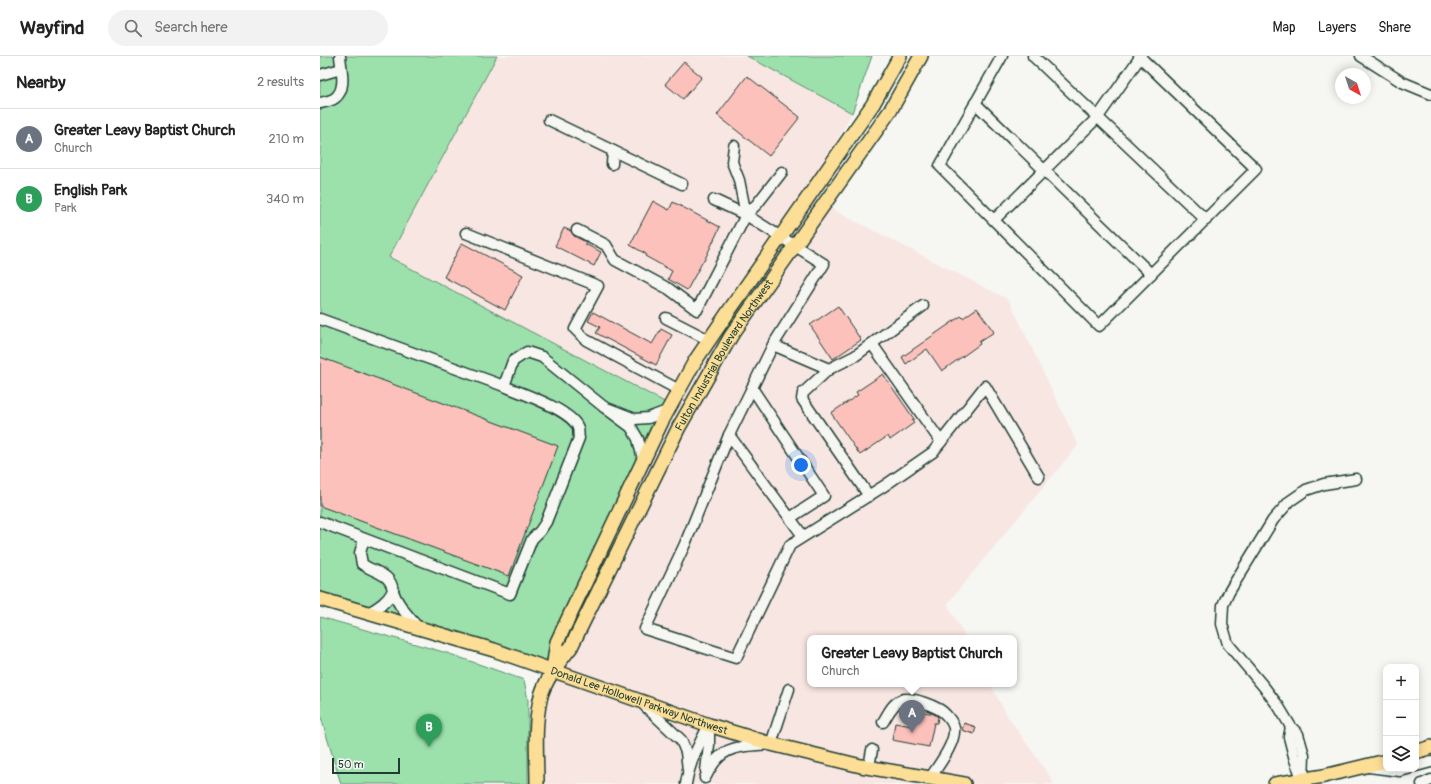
<!DOCTYPE html>
<html lang="en">
<head>
<meta charset="utf-8">
<style>
  body { margin:0; font-family:Pangolin,sans-serif; background:#f2f2f2; color:#222 }
  .controls { position:absolute; right:12px; bottom:12px; display:grid; overflow:hidden; border-radius:8px; box-shadow:0 2px 10px #0003 }
  .controls button { width:36px; height:36px; display:grid; place-items:center; padding:0; border:0; border-bottom:1px solid #e0e0e0; background:#fff; color:#222; font:20px sans-serif }
  .compass { position:absolute; left:1015px; top:12px; width:36px; height:36px; border-radius:50%; background:#fff; box-shadow:0 2px 10px #0003; rotate:141deg }
  .scale { position:absolute; left:12px; bottom:10px; width:68px; box-sizing:border-box; padding-left:4px; border:2px solid #1f3d34; border-top:0; font-size:11px; line-height:14px; white-space:nowrap; color:#1f3d34; -webkit-text-stroke:3px #f6f6f2; paint-order:stroke }
  .you { position:absolute; left:481px; top:409px; width:14px; height:14px; margin:-10px; border:3px solid #fff; border-radius:50%; background:#1a73e8; box-shadow:0 0 0 6px #1a73e833 }
  .badge { display:grid; place-items:center; width:26px; height:26px; border-radius:50%; background:#1f6fb2; color:#fff; font-size:13px; font-weight:700 }
  .pin { position:absolute; translate:-50% -33px; filter:drop-shadow(0 1px 2px #0008) }
  .pin::after { content:''; position:absolute; top:21px; width:14px; height:12px; background:inherit; clip-path:polygon(0 0,100% 0,50% 100%) }
  .popup { position:absolute; left:487px; top:579px; width:210px; height:52px; box-sizing:border-box; display:grid; place-content:center; border-radius:8px; background:#fff; filter:drop-shadow(0 1px 3px #0005); font-size:13px; white-space:nowrap; color:#767676 }
  .popup b { font-size:15px; color:#222 }
  .popup::after { content:''; position:absolute; left:50%; top:100%; margin-left:-8px; border:8px solid transparent; border-top-color:#fff }
  .list { margin:0; padding:0; list-style:none }
  h2 { display:flex; justify-content:space-between; align-items:center; height:52px; margin:0; padding:0 16px; font-size:17px }
  h2 small { font-size:13px; font-weight:400; color:#767676 }
  .list li { display:grid; grid-template-columns:26px 1fr auto; gap:12px; align-items:center; box-sizing:border-box; height:60px; padding:0 16px; border-top:1px solid #e0e0e0 }
  .list b { display:block; font-size:15px; white-space:nowrap }
  .list p { margin:0; font-size:13px; white-space:nowrap; color:#767676 }
  .list em { font-size:13px; font-style:normal; color:#767676 }
  .icon { flex:none; width:22px; height:22px; fill:none; stroke:currentColor; stroke-width:2; stroke-linecap:round; stroke-linejoin:round }
  .map { position:relative; flex:none; width:1111px; height:728px; overflow:hidden }
  header { display:flex; align-items:center; gap:24px; box-sizing:border-box; height:56px; padding:0 20px; background:#fff; border-bottom:1px solid #e0e0e0 }
  header strong { font-size:19px }
  nav { display:flex; gap:22px; margin-inline-start:auto; font-size:14px }
  .search { width:280px; height:36px; background:#f2f2f2; display:flex; align-items:center; gap:10px; box-sizing:border-box; padding:0 14px; border-radius:22px; color:#767676; font-size:15px }
  main { display:flex }
  aside { flex:1; background:#fff }
  .map>svg:first-child { display:block }
</style>
</head>
<body>
<header>
<strong>Wayfind</strong>
<div class="search"><svg class="icon" aria-label="search" viewBox="0 0 24 24"><circle cx="10" cy="10" r="6"/><path d="M15 15l6 6"/></svg>Search here</div>
<nav><a>Map</a><a>Layers</a><a>Share</a></nav>
</header>
<main>
<aside>
<h2>Nearby<small>2 results</small></h2>
<ul class="list">
<li><span class="badge" style="background:#6b7280">A</span><div><b>Greater Leavy Baptist Church</b><p>Church</p></div><em>210 m</em></li>
<li><span class="badge" style="background:#2e9e5b">B</span><div><b>English Park</b><p>Park</p></div><em>340 m</em></li>
</ul>
</aside>
<div class="map">
<svg width="1111" height="728" viewBox="0 0 1111 728">
  <rect width="100%" height="100%" fill="#f6f6f2"/>
  <filter id="ink" filterUnits="userSpaceOnUse"><feTurbulence type="fractalNoise" baseFrequency=".025" numOctaves="2"/><feDisplacementMap in="SourceGraphic" scale="8" xChannelSelector="R" yChannelSelector="G"/><feConvolveMatrix kernelMatrix="1 2 1 2 8 2 1 2 1" color-interpolation-filters="sRGB"/></filter>
  <g filter="url(#ink)">
    <path fill="#f8e6e2" d="M 177,0 L 427,0 L 532,57 L 486,140 L 689,244 L 758,389 L 627,548 L 646,582 L 490,582 L 490,628 L 670,628 L 688,661 L 733,725 L 732,728 L 219,728 L 222,612 L 356,352 L 69,201 Z"/>
    <g fill="#9ce0ac" stroke="#5e8e70">
      <path d="M 0,0 L 177,0 L 69,201 L 356,352 L 222,612 L 0,548 Z"/>
      <path d="M 427,0 L 552,0 L 532,57 Z"/>
      <path d="M 0,561 L 127,597 L 204,624 L 208,644 L 208,728 L 21,728 L 0,658 Z"/>
    </g>
    <g fill="#fdc1bc" stroke="#1f3d34">
      <path d="M 364,6 L 382,21 L 363,43 L 345,28 Z"/>
      <path d="M 427,20 L 480,61 L 449,100 L 397,59 Z"/>
      <path d="M 333,145 L 349,154 L 353,146 L 400,171 L 384,205 L 383,205 L 367,234 L 348,223 L 352,215 L 325,200 L 326,198 L 310,189 Z"/>
      <path d="M 244,172 L 251,175 L 254,180 L 266,186 L 265,188 L 281,196 L 274,210 L 235,190 Z"/>
      <path d="M 142,187 L 203,219 L 185,254 L 124,221 Z"/>
      <path d="M 518,250 L 541,284 L 513,303 L 490,269 Z"/>
      <path d="M 657,252 L 674,276 L 659,286 L 660,288 L 622,315 L 607,293 L 586,308 L 582,301 L 641,260 L 643,262 Z"/>
      <path d="M 273,256 L 332,288 L 341,273 L 352,279 L 336,309 L 276,277 L 280,271 L 268,265 Z"/>
      <path d="M 0,301 L 238,390 L 189,520 L 0,450 Z"/>
      <path d="M 563,318 L 594,363 L 592,364 L 594,367 L 570,384 L 568,380 L 540,399 L 511,357 L 538,339 L 536,336 Z"/>
      <path d="M 595,654 L 614,658 L 618,661 L 617,667 L 614,667 L 609,691 L 572,684 L 575,667 L 592,670 Z"/>
      <path d="M 644,667 L 656,671 L 654,678 L 642,674 Z"/>
    </g>
    <g fill="none" stroke-linecap="round" stroke-linejoin="round">
      <defs>
        <g id="minor">
          <path d="M 682,0 L 620,110 L 779,270 L 936,113 L 819,0"/>
          <path d="M 713,0 L 886,164"/>
          <path d="M 1041,0 L 1082,26 L 1111,38"/>
          <path d="M 0,19 L 21,13"/>
          <path d="M 0,47 C 5,46 11,45 15,42 C 27,33 21,13 20,0"/>
          <path d="M 655,47 L 831,218"/>
          <path d="M 229,64 L 362,128"/>
          <path d="M 292,108 L 293,95"/>
          <path d="M 462,116 L 437,148 L 426,159 L 504,208 L 453,289 L 409,379 L 365,488 L 325,573 L 416,602 L 470,489 L 564,430 L 613,396 L 665,330 L 719,421"/>
          <path d="M 394,144 L 426,159"/>
          <path d="M 674,164 L 778,61 L 821,0"/>
          <path d="M 257,174 L 286,189 L 295,204 L 349,233 L 377,254 L 426,159 L 419,124 L 412,106 L 414,90"/>
          <path d="M 146,177 L 278,230 L 255,273 L 266,284 L 359,334"/>
          <path d="M 346,262 L 389,284"/>
          <path d="M 0,263 L 184,330"/>
          <path d="M 552,288 L 621,386"/>
          <path d="M 453,289 L 509,313 L 535,300 L 603,250"/>
          <path d="M 509,313 L 483,337 L 482,343 L 549,440"/>
          <path d="M 432,332 L 504,440 L 470,462"/>
          <path d="M 409,379 L 483,480"/>
          <path d="M 323,403 L 318,383 L 311,371 L 284,351 L 315,363 L 328,362 L 347,355"/>
          <path d="M 0,466 L 190,538 L 212,483 L 220,475 L 226,466 L 259,382 C 258,379 259,375 258,372 C 252,354 201,337 184,330 L 193,305 L 207,296 L 222,301 L 284,351"/>
          <path d="M 44,483 L 40,497 L 42,508 C 55,517 71,517 73,535"/>
          <path d="M 48,557 C 59,551 67,546 73,535 C 77,549 89,560 98,572"/>
          <path d="M 323,648 L 361,684 L 366,696 L 368,714"/>
          <path d="M 563,666 C 568,658 572,648 581,644 C 590,640 620,651 626,659 C 629,662 633,668 634,672 C 636,687 618,710 610,722"/>
          <path d="M 971,671 L 969,681 L 975,704 L 982,722"/>
          <path d="M 1096,710 L 1111,706"/>
          <path d="M 549,711 L 552,694"/>
          <path d="M 1049,711 L 1080,715 L 1088,713"/>
          <path d="M 386,715 L 389,689 L 389,669"/>
          <path d="M 385,722 C 401,688 417,691 451,688 L 469,633"/>
          <path d="M 366,728 C 369,707 379,688 389,669"/>
          <path d="M 983,728 L 984,699 L 978,678 L 971,671 L 959,651 L 944,631 L 908,588 L 902,568 L 903,549 L 909,536 L 953,464 L 970,445 L 986,434 L 1004,428 L 1036,423"/>
          <path d="M 1102,728 L 1111,724"/>
        </g>
        <g id="major">
          <path id="s1" d="M 0,543 L 174,594 L 389,669 L 451,688 L 541,710 L 644,728"/>
          <path d="M 233,613 L 237,586 L 342,365 L 375,305 L 411,252 L 553,48 L 580,0"/>
          <path d="M 1096,696 L 1111,691"/>
          <path id="s2" d="M 217,728 C 217,700 214,671 220,644 C 223,626 240,605 251,591 L 359,371 L 411,280 L 570,55 L 601,0"/>
          <path d="M 955,728 L 1004,720 L 1066,705"/>
        </g>
      </defs>
      <use href="#minor" stroke="#1f3d34" stroke-width="13"/>
      <use href="#major" stroke="#1f3d34" stroke-width="16"/>
      <use href="#minor" stroke="#f6f6f2" stroke-width="10"/>
      <use href="#major" stroke="#fcde96" stroke-width="13"/>
    </g>
  </g>
  <g text-anchor="middle" dominant-baseline="central" stroke-width="3" stroke-linejoin="round" paint-order="stroke">
    <g font-size="11" fill="#1f3d34" stroke="#f6f6f2">
      <text stroke="none"><textPath href="#s2" startOffset="476">Fulton Industrial Boulevard Northwest</textPath></text>
      <text stroke="none"><textPath href="#s1" startOffset="335">Donald Lee Hollowell Parkway Northwest</textPath></text>
    </g>
  </g>
</svg>
<div class="controls">
<button>+</button>
<button>−</button>
<button><svg class="icon" aria-label="layers" viewBox="0 0 24 24"><path d="M12 4l9 5-9 5-9-5zM3 14l9 5 9-5"/></svg></button>
</div>
<svg class="compass" viewBox="-18 -18 36 36"><path d="M0-13l5 13h-10z" fill="#e53935"/><path d="M0 13l5-13h-10z" fill="#767676"/></svg>
<div class="scale">50 m</div>
<div class="you"></div>
<div class="pin badge" style="left:592px;top:677px;background:#6b7280">A</div>
<div class="popup"><b>Greater Leavy Baptist Church</b>Church</div>
<div class="pin badge" style="left:109px;top:691px;background:#2e9e5b">B</div>
</div>
</main>
</body>
</html>
